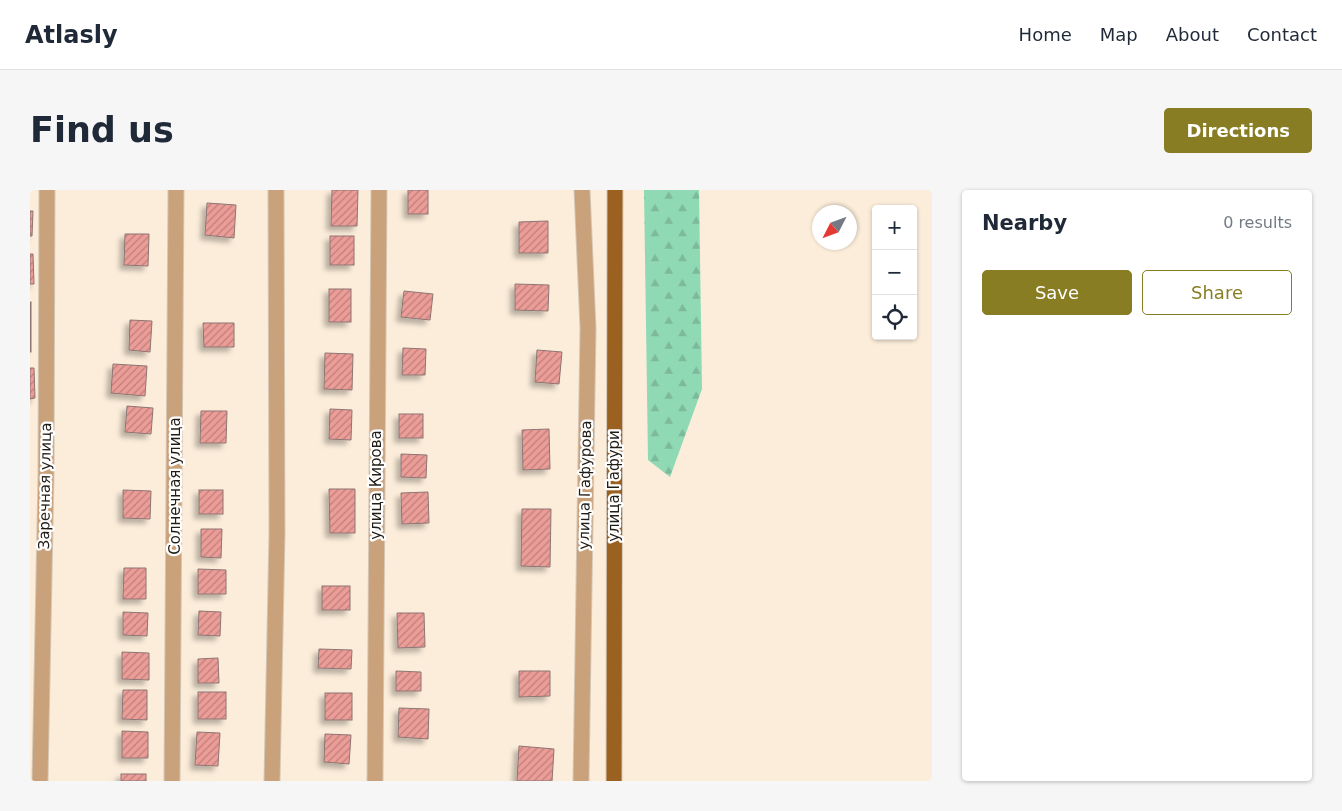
<!DOCTYPE html>
<html lang="en">
<head>
<meta charset="utf-8">
<style>
  body { margin:0; font-family:"DejaVu Sans",sans-serif; background:#f6f6f7; color:#1f2937 }
  .controls { position:absolute; right:15px; top:15px; display:grid; overflow:hidden; border-radius:5px; box-shadow:0 1px 4px #0004 }
  .controls button { width:45px; height:45px; display:grid; place-items:center; padding:0; border:0; border-bottom:1px solid #e0e1e3; background:#fff; color:#1f2937; font:25px sans-serif }
  .compass { position:absolute; left:782px; top:15px; width:45px; height:45px; border-radius:50%; background:#fff; box-shadow:0 1px 4px #0004; rotate:228deg }
  .list { margin:0; padding:0; list-style:none }
  h2 { display:flex; justify-content:space-between; align-items:center; height:65px; margin:0; padding:0 20px; font-size:21px }
  h2 small { font-size:16px; font-weight:400; color:#747a83 }
  .actions { display:flex; gap:10px; padding:15px 20px }
  .actions a { flex:1; padding:11px 0; border:1px solid #897d24; border-radius:5px; text-align:center; font-size:18px; color:#897d24 }
  .actions .main { background:#897d24; color:#fff }
  .icon { flex:none; width:28px; height:28px; fill:none; stroke:currentColor; stroke-width:2; stroke-linecap:round; stroke-linejoin:round }
  .map { position:relative; flex:none; width:902px; height:591px; overflow:hidden; border-radius:5px }
  header { display:flex; align-items:center; gap:30px; box-sizing:border-box; height:70px; padding:0 25px; background:#fff; border-bottom:1px solid #e0e1e3 }
  header strong { font-size:24px }
  nav { display:flex; gap:28px; margin-inline-start:auto; font-size:18px }
  .intro { display:flex; align-items:center; justify-content:space-between; box-sizing:border-box; height:120px; padding:0 30px }
  h1 { margin:0; font-size:35px }
  .button { padding:12px 22px; border-radius:5px; background:#897d24; color:#fff; font-size:18px; font-weight:700 }
  main { display:flex; gap:30px; padding:0 30px }
  aside { flex:1; background:#fff; border-radius:5px; box-shadow:0 1px 4px #0004 }
  .map>svg:first-child { display:block }
</style>
</head>
<body>
<header>
<strong>Atlasly</strong>
<nav><a>Home</a><a>Map</a><a>About</a><a>Contact</a></nav>
</header>
<div class="intro"><h1>Find us</h1><a class="button">Directions</a></div>
<main>
<div class="map">
<svg width="902" height="591" viewBox="0 0 902 591">
  <defs>
    <pattern id="forest-firs" width="22" height="20" patternUnits="userSpaceOnUse" patternTransform="scale(1.25)"><rect width="22" height="20" fill="#90d9b5"/><path d="M5 1l3.5 6h-7zM16 11l3.5 6h-7z" fill="#7cba9b"/></pattern>
    <pattern id="building-hatch" width="6" height="6" patternUnits="userSpaceOnUse" patternTransform="scale(1.25)"><rect width="6" height="6" fill="#ec9d98"/><path d="M-1 1l2-2M0 6l6-6M5 7l2-2" fill="none" stroke="#bf7f7b"/></pattern>
    <filter id="shadow"><feDropShadow dx="-4.5" dy="4.5" stdDeviation="2.5" flood-color="#0004"/></filter>
  </defs>
  <rect width="100%" height="100%" fill="#fcedda"/>
  <path fill="url(#forest-firs)" d="M 614,0 L 669,0 L 672,199 L 640,287 L 618,270 Z"/>
  <g fill="url(#building-hatch)" stroke="#8d7573" filter="url(#shadow)">
    <path d="M 302,0 L 328,0 L 327,36 L 301,36 Z"/>
    <rect x="378" y="0" width="20" height="24"/>
    <path d="M 177,13 L 206,15 L 204,48 L 175,45 Z"/>
    <path d="M 0,21 L 3,21 L 2,46 L 0,46 Z"/>
    <path d="M 518,31 L 518,63 L 489,63 L 489,32 Z"/>
    <path d="M 95,44 L 119,44 L 118,76 L 94,75 Z"/>
    <rect x="300" y="46" width="24" height="29"/>
    <path d="M 0,64 L 3,64 L 4,94 L 0,94 Z"/>
    <path d="M 485,94 L 519,95 L 518,121 L 485,120 Z"/>
    <rect x="299" y="99" width="22" height="33"/>
    <path d="M 374,101 L 403,104 L 400,130 L 371,127 Z"/>
    <rect x="0" y="112" width="1" height="50"/>
    <path d="M 100,130 L 122,131 L 120,162 L 99,160 Z"/>
    <path d="M 173,133 L 204,133 L 204,157 L 174,157 Z"/>
    <path d="M 373,158 L 396,159 L 395,185 L 372,185 Z"/>
    <path d="M 507,160 L 532,162 L 529,194 L 505,192 Z"/>
    <path d="M 295,163 L 323,164 L 322,200 L 294,199 Z"/>
    <path d="M 83,174 L 117,176 L 115,206 L 81,203 Z"/>
    <path d="M 0,178 L 4,178 L 5,208 L 0,209 Z"/>
    <path d="M 97,216 L 123,218 L 121,244 L 95,242 Z"/>
    <path d="M 300,219 L 322,220 L 321,250 L 299,249 Z"/>
    <path d="M 171,221 L 197,221 L 196,253 L 170,253 Z"/>
    <rect x="369" y="224" width="24" height="24"/>
    <path d="M 519,239 L 520,279 L 493,280 L 492,240 Z"/>
    <path d="M 371,264 L 397,265 L 396,288 L 371,287 Z"/>
    <path d="M 299,299 L 325,299 L 325,343 L 300,343 Z"/>
    <path d="M 93,300 L 121,301 L 120,329 L 93,328 Z"/>
    <rect x="169" y="300" width="24" height="24"/>
    <path d="M 398,302 L 399,333 L 372,334 L 371,303 Z"/>
    <path d="M 492,319 L 521,319 L 520,377 L 491,376 Z"/>
    <path d="M 171,339 L 192,339 L 191,368 L 171,367 Z"/>
    <path d="M 94,378 L 116,378 L 116,409 L 93,409 Z"/>
    <path d="M 168,379 L 196,380 L 196,404 L 168,404 Z"/>
    <rect x="292" y="396" width="28" height="24"/>
    <path d="M 169,421 L 191,422 L 190,446 L 168,445 Z"/>
    <path d="M 93,422 L 118,423 L 117,446 L 93,445 Z"/>
    <path d="M 367,423 L 394,423 L 395,457 L 368,458 Z"/>
    <path d="M 289,459 L 322,460 L 321,479 L 288,478 Z"/>
    <path d="M 92,462 L 119,463 L 119,490 L 92,489 Z"/>
    <path d="M 188,468 L 189,493 L 168,493 L 168,469 Z"/>
    <path d="M 366,481 L 391,482 L 391,501 L 366,501 Z"/>
    <path d="M 489,481 L 520,481 L 520,506 L 489,507 Z"/>
    <path d="M 93,500 L 117,500 L 117,530 L 92,529 Z"/>
    <rect x="168" y="502" width="28" height="27"/>
    <rect x="295" y="503" width="27" height="27"/>
    <path d="M 369,518 L 399,519 L 398,549 L 368,547 Z"/>
    <path d="M 92,541 L 118,542 L 118,568 L 92,568 Z"/>
    <path d="M 167,542 L 190,543 L 188,576 L 165,575 Z"/>
    <path d="M 295,544 L 321,545 L 319,574 L 294,572 Z"/>
    <path d="M 489,556 L 524,559 L 522,591 L 487,591 Z"/>
    <rect x="91" y="584" width="25" height="7"/>
  </g>
  <g fill="none" stroke-linecap="round" stroke-linejoin="round">
    <defs>
      <g id="minor">
        <path d="M 10,591 L 16,284 L 17,0"/>
        <path d="M 142,591 L 146,0"/>
        <path d="M 242,591 L 247,343 L 246,0"/>
        <path d="M 345,591 L 349,0"/>
        <path d="M 551,591 L 558,138 L 552,0"/>
      </g>
      <path id="major" d="M 584,591 L 585,0"/>
    </defs>
    <use href="#minor" stroke="#d5c7b7" stroke-width="17"/>
    <use href="#major" stroke="#d5c7b7" stroke-width="17"/>
    <use href="#minor" stroke="#c9a17b" stroke-width="15"/>
    <use href="#major" stroke="#9a6121" stroke-width="15"/>
  </g>
  <g text-anchor="middle" dominant-baseline="central" stroke-width="4.5" stroke-linejoin="round" paint-order="stroke">
    <g font-size="15" fill="#211c15" stroke="#fff">
      <text transform="translate(346 295) rotate(-90)">улица Кирова</text>
      <text transform="translate(555 295) rotate(-89)">улица Гафурова</text>
      <text transform="translate(15 296) rotate(-89)">Заречная улица</text>
      <text transform="translate(145 296) rotate(-90)">Солнечная улица</text>
      <text transform="translate(584 296) rotate(-90)">улица Гафури</text>
    </g>
  </g>
</svg>
<div class="controls">
<button>+</button>
<button>−</button>
<button><svg class="icon" aria-label="locate" viewBox="0 0 24 24"><circle cx="12" cy="12" r="6"/><path d="M12 2v4M12 18v4M2 12h4M18 12h4"/></svg></button>
</div>
<svg class="compass" viewBox="-18 -18 36 36"><path d="M0-13l5 13h-10z" fill="#e53935"/><path d="M0 13l5-13h-10z" fill="#747a83"/></svg>
</div>
<aside>
<h2>Nearby<small>0 results</small></h2>
<ul class="list">
</ul>
<div class="actions"><a class="main">Save</a><a>Share</a></div>
</aside>
</main>
</body>
</html>
